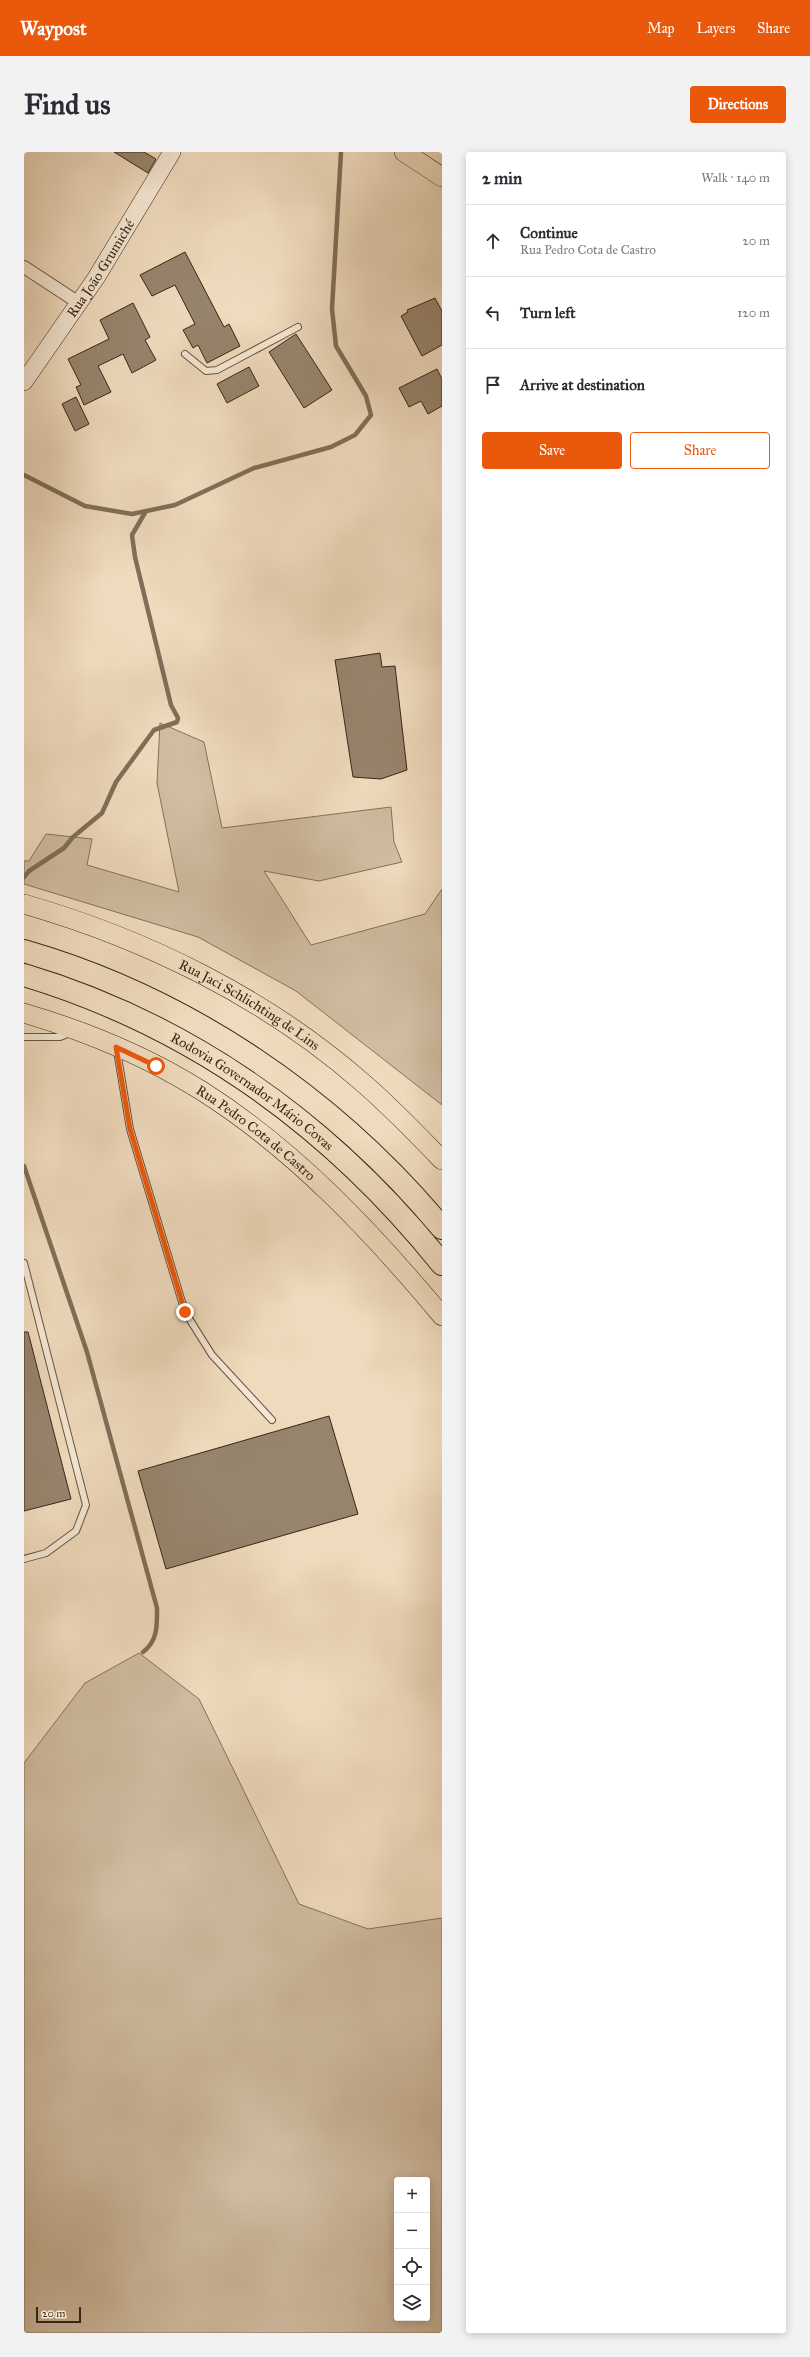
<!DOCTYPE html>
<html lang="en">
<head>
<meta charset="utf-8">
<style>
  body { margin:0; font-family:"IM FELL Great Primer",serif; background:#f2f2f3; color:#2b2b33 }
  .controls { position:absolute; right:12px; bottom:12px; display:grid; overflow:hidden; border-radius:4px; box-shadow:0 2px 10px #0003 }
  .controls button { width:36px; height:36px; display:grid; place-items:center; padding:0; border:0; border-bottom:1px solid #e1e1e2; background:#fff; color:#2b2b33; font:20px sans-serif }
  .scale { position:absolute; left:12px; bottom:10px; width:45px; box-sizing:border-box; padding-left:4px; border:2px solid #372716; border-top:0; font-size:11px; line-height:14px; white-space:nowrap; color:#372716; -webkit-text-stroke:3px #f5e7d4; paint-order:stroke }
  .stop { position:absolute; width:12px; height:12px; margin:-9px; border:3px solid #ea580c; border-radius:50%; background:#fff }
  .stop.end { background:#ea580c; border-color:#fff; box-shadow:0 1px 4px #0008 }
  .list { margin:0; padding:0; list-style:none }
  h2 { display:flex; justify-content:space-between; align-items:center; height:52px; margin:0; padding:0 16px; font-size:17px }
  h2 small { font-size:13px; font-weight:400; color:#7c7c81 }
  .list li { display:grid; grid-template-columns:26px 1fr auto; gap:12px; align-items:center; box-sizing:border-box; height:72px; padding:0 16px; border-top:1px solid #e1e1e2 }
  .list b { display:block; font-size:15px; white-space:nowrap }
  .list p { margin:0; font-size:13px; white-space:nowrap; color:#7c7c81 }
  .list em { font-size:13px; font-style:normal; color:#7c7c81 }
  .actions { display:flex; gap:8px; padding:12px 16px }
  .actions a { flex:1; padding:9px 0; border:1px solid #ea580c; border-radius:4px; text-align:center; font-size:14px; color:#ea580c }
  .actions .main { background:#ea580c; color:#fff }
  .icon { flex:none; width:22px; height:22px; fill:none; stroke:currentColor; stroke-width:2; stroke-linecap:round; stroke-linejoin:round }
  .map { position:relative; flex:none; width:418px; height:2181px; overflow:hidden; border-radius:4px }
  header { display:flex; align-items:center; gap:24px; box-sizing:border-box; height:56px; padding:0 20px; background:#ea580c; color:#fff }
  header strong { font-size:19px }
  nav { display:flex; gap:22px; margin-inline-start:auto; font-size:14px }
  .intro { display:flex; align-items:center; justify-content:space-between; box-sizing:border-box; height:96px; padding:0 24px }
  h1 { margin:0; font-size:28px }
  .button { padding:10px 18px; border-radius:4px; background:#ea580c; color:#fff; font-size:14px; font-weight:700 }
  main { display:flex; gap:24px; padding:0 24px }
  aside { flex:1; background:#fff; border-radius:4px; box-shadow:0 2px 10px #0003 }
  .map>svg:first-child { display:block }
</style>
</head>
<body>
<header>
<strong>Waypost</strong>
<nav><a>Map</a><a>Layers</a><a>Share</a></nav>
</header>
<div class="intro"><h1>Find us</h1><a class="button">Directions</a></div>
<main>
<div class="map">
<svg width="418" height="2181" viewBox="0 0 418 2181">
  <rect width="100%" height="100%" fill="#efdabd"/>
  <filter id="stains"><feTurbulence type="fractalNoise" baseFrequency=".005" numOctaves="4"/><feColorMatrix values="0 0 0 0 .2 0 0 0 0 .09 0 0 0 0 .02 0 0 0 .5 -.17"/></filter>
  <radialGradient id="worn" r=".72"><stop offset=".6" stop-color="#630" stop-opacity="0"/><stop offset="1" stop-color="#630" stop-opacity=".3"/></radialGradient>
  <g fill="#d0bca1" stroke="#84725c" fill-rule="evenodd">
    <path d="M 136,571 L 180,590 L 198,676 L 367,655 L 370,690 L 378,710 L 295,729 L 240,719 L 287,793 L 401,762 L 418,737 L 418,953 L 272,839 L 174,785 L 0,732 L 0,709 L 5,709 L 22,682 L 68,687 L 63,713 L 155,740 L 133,631 Z"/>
    <path d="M 115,1501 L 175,1547 L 275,1752 L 344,1777 L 418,1766 L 418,2181 L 0,2181 L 0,1611 L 61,1531 ZM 373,2028 L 403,2028 L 403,2166 L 373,2166 Z"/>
  </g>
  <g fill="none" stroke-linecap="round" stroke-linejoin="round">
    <g stroke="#806e58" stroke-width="4.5">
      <path d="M 0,323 L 61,354 L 108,362 L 151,353 L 230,316 L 307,295 L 331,283 L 347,263 L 342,244 L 312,194 L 308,157 L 317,0"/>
      <path d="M 0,725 L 5,719 L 40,696 L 49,685 L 78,661 L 92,630 L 130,578 L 153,570 L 154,566 L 147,553 L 111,405 L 108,383 L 122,359"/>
      <path d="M 0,1014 L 63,1200 L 133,1456 C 133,1473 134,1489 119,1500"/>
    </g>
  </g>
  <g fill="#97846d" stroke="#372716">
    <path d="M 90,0 L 120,0 L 132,7 L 124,21 Z"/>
    <path d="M 161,100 L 200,175 L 205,172 L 216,194 L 183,211 L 174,193 L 169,196 L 159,178 L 171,172 L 151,133 L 128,144 L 116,123 Z"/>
    <path d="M 411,146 L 418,159 L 418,193 L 398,204 L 377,164 L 384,160 L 383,158 Z"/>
    <path d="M 109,151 L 126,185 L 121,188 L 132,208 L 108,221 L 99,202 L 74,214 L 87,240 L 60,253 L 52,235 L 57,233 L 44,207 L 85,187 L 76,168 Z"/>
    <path d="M 272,182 L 308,238 L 280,256 L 245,200 Z"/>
    <path d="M 225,215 L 235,234 L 203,251 L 193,232 Z"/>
    <path d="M 413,217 L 418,227 L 418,254 L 404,262 L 397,249 L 385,255 L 375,236 Z"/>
    <path d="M 52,245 L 65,272 L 51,279 L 38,252 Z"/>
    <path d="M 356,501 L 358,515 L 371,514 L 383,618 L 357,627 L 329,625 L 311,508 Z"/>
    <path d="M 0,1180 L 4,1180 L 47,1347 L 0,1359 Z"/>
    <path d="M 305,1264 L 334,1362 L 142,1417 L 114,1319 Z"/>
  </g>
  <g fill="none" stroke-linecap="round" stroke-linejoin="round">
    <defs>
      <g id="service">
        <path d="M 161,202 L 182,219 L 193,218 L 274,175"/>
        <path d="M 0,885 L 36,885 L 46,881"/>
        <path d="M 93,899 L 106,977 L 161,1160 L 188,1203 L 248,1268"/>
        <path d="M 0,1111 L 62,1353 L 52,1379 L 22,1401 L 0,1407"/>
      </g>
      <path id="minor" d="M 0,115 L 55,151"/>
      <g id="secondary">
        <path id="s1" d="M 0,230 L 72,126 L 148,0"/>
      </g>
      <g id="primary">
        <path d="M 380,0 L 418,25"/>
        <path id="s2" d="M 0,752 C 122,787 242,846 338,930 C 366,954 392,981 418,1008"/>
        <path id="s3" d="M 0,861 C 61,879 124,905 178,939 C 271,998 348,1080 418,1164"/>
      </g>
      <g id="motorway">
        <path d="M 0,799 C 163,846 310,946 418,1076"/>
        <path id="s4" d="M 0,823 C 169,874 308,975 418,1112"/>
      </g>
    </defs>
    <use href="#service" stroke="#655440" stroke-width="8"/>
    <use href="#minor" stroke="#655440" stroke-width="14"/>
    <use href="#secondary" stroke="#372716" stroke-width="18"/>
    <use href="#primary" stroke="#372716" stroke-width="20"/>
    <use href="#motorway" stroke="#372716" stroke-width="24"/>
    <use href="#service" stroke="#f5e7d4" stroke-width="6"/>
    <use href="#minor" stroke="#f5e7d4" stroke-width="12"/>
    <use href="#secondary" stroke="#f5e7d4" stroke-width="17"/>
    <use href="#primary" stroke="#efdabd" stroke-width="19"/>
    <use href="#motorway" stroke="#efdabd" stroke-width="22"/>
  </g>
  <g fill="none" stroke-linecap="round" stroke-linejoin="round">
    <path stroke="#ea580c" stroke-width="5" d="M 132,914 L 92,895 L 106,977 L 161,1160"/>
  </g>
  <g text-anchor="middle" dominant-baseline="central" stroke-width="4" stroke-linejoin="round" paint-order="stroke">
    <g font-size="14" fill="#372716" stroke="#f5e7d4">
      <text stroke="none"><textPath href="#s1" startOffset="137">Rua João Grumiché</textPath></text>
      <text stroke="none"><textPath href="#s2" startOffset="248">Rua Jaci Schlichting de Lins</textPath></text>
      <text stroke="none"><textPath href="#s4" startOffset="258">Rodovia Governador Mário Covas</textPath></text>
      <text stroke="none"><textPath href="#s3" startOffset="263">Rua Pedro Cota de Castro</textPath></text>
    </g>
  </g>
  <rect width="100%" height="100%" filter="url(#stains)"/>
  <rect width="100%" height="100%" fill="url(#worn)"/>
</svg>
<div class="controls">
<button>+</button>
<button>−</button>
<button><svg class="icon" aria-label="locate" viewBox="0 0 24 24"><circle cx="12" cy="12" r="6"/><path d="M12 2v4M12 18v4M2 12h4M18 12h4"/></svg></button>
<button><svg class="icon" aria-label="layers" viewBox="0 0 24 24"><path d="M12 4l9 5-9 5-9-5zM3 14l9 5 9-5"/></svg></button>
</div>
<div class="scale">20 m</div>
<div class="stop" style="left:132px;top:914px"></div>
<div class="stop end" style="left:161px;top:1160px"></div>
</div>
<aside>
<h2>2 min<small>Walk · 140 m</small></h2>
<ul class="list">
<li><svg class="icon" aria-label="ahead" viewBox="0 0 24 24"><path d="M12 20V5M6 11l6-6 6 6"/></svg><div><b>Continue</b><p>Rua Pedro Cota de Castro</p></div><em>20 m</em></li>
<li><svg class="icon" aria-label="left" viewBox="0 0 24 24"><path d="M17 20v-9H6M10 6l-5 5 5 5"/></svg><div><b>Turn left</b></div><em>120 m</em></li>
<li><svg class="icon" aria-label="arrive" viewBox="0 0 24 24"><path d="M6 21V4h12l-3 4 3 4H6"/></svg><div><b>Arrive at destination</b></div></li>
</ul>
<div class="actions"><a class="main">Save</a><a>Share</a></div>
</aside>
</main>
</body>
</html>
